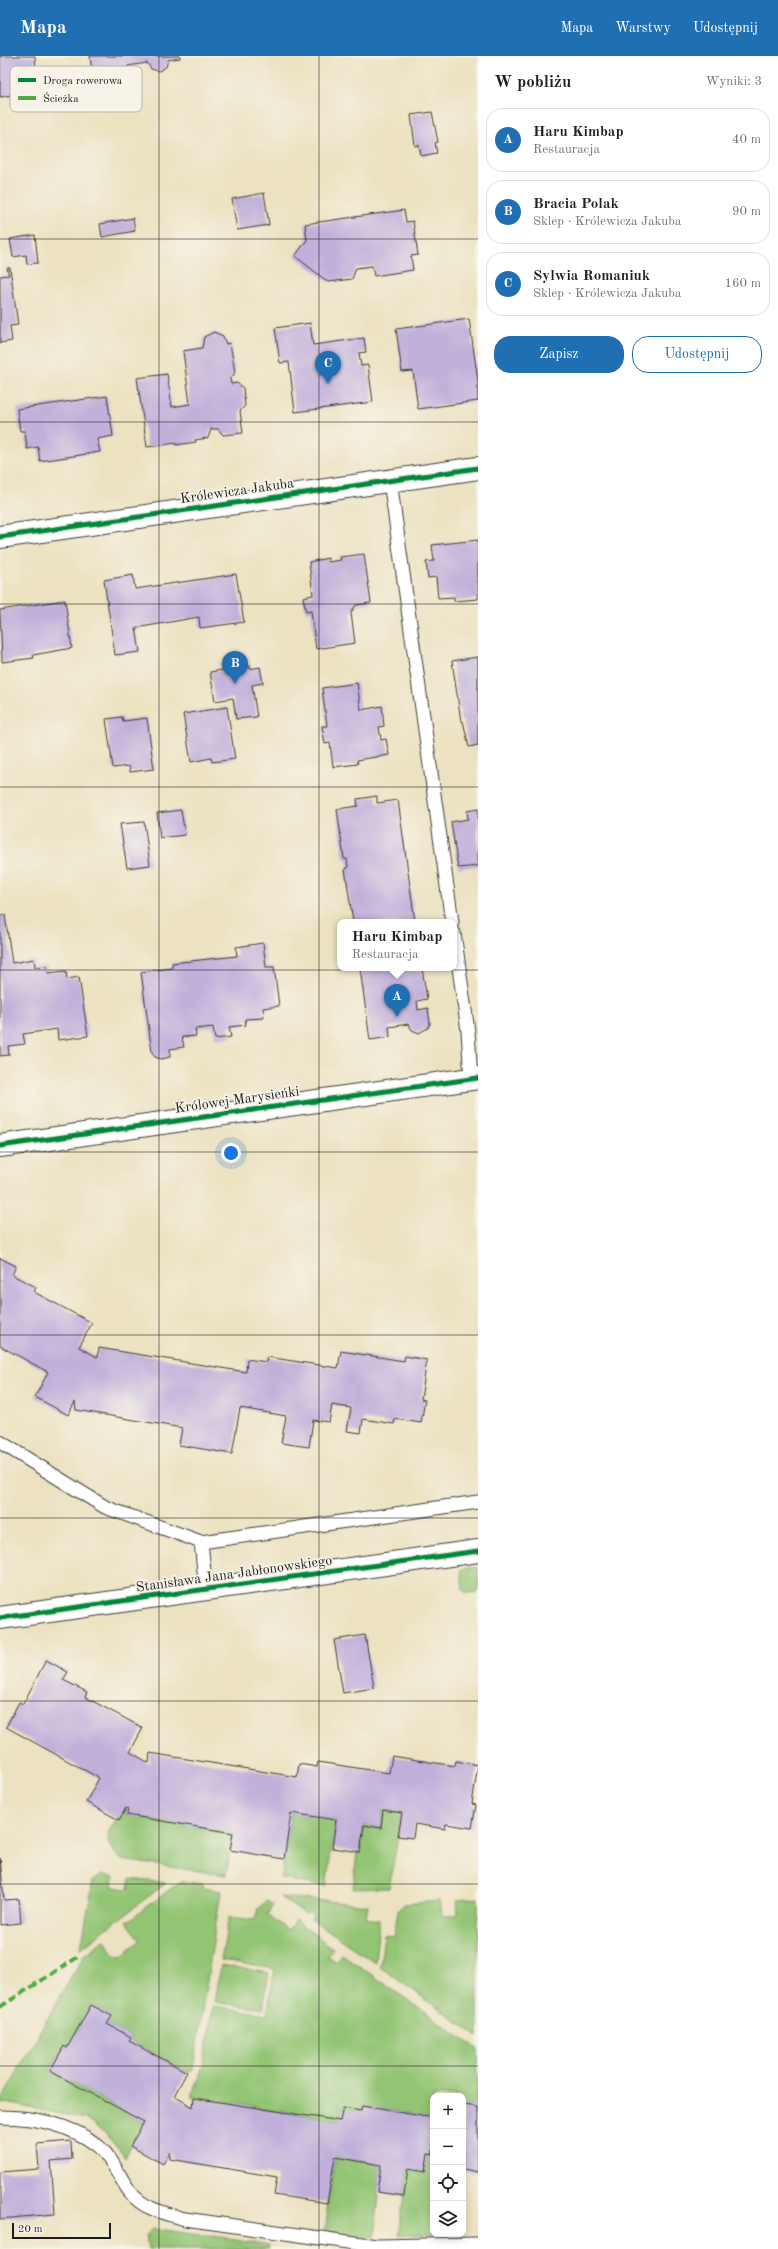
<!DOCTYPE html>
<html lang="pl">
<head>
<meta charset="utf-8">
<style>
  body { margin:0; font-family:"Old Standard TT",serif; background:#f2f2f2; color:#202124 }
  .controls { position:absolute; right:12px; bottom:12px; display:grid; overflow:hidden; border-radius:8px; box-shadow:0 2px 10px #0003 }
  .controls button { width:36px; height:36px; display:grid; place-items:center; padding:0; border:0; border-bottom:1px solid #e0e0e0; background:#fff; color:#202124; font:20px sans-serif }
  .scale { position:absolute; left:12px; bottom:10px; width:99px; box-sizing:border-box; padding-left:4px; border:2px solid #1c1c1c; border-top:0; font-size:11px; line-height:14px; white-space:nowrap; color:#1c1c1c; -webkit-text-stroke:3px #f7f3e8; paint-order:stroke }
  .you { position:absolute; left:231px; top:1097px; width:14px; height:14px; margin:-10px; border:3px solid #fff; border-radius:50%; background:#1a73e8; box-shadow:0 0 0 6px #1a73e833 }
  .badge { display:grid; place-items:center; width:26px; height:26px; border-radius:50%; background:#1f6fb2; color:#fff; font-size:13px; font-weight:700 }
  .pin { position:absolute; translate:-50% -33px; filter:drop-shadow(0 1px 2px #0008) }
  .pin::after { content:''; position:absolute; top:21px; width:14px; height:12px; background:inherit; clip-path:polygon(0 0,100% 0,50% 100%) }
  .popup { position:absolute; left:337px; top:863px; width:120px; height:52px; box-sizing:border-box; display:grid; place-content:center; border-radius:8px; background:#fff; filter:drop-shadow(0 1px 3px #0005); font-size:13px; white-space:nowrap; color:#757577 }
  .popup b { font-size:15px; color:#202124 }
  .popup::after { content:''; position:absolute; left:50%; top:100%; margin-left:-8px; border:8px solid transparent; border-top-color:#fff }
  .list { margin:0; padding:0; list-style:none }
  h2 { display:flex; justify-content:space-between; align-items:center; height:52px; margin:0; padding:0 16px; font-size:17px }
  h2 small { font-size:13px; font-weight:400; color:#757577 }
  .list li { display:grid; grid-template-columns:26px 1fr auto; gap:12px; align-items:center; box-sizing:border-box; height:64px; margin:0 8px 8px; padding:0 8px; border:1px solid #e0e0e0; border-radius:16px }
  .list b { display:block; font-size:15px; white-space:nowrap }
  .list p { margin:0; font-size:13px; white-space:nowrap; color:#757577 }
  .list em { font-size:13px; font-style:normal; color:#757577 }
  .actions { display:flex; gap:8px; padding:12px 16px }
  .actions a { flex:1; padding:9px 0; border:1px solid #1f6fb2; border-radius:16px; text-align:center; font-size:14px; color:#1f6fb2 }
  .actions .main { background:#1f6fb2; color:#fff }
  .icon { flex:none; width:22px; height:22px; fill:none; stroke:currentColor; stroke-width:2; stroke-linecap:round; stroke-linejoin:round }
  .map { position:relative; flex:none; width:478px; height:2193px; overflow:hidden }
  header { display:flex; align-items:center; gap:24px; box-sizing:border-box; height:56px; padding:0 20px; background:#1f6fb2; color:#fff }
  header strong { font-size:19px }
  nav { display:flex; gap:22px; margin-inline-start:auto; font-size:14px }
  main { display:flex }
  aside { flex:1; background:#fff }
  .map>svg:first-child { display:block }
</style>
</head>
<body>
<header>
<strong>Mapa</strong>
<nav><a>Mapa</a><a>Warstwy</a><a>Udostępnij</a></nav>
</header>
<main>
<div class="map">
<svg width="478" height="2193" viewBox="0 0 478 2193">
  <rect width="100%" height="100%" fill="#f7f3e8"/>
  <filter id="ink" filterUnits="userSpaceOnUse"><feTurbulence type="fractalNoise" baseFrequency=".025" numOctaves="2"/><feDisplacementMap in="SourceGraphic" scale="8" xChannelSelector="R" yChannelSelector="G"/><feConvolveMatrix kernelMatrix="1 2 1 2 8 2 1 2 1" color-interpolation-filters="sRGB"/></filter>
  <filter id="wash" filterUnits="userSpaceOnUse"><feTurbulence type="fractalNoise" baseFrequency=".012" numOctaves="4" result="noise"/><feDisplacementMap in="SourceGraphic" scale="16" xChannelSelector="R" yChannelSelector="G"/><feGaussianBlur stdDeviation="0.9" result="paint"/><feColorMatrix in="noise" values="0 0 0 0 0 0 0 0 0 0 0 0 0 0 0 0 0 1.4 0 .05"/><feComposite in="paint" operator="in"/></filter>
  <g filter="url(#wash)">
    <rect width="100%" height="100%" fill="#ece2c1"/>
    <g fill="#93c473" stroke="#587048">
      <path d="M 478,1511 L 478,1536 L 467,1537 L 463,1534 L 461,1513 Z"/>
      <path d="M 126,1752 L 128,1753 L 127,1759 L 233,1777 L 226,1819 L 122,1804 C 106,1791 103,1779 117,1763 L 119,1764 Z"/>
      <path d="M 383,1754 L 402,1757 L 389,1832 L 353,1833 L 357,1796 L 360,1796 L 364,1769 L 381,1772 Z"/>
      <path d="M 291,1757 L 336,1764 L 326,1830 L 281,1823 Z"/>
      <path d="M 102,1819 L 114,1821 L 113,1831 L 128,1833 L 130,1823 L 166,1827 L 81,1892 L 93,1825 Z"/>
      <path d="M 181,1825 L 203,1828 L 203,1832 L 221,1835 L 193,2013 L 187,2016 L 129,1985 L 131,1981 L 107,1968 L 111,1960 L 91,1949 L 67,1992 L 63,1991 L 50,2015 L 144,2066 L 125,2101 L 104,2076 L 86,2063 L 0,2046 L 84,1899 L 104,1884 L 115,1898 L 120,1900 L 138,1887 L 140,1883 L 127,1866 Z"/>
      <path d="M 280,1841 L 368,1849 L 366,1862 L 379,1864 L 375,1907 L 311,1863 L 313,1860 L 309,1856 L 306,1859 Z"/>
      <path d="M 478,1842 L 478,1981 L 380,1911 L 384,1879 L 394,1880 L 398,1854 L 404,1848 L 440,1845 L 442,1860 L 458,1859 L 457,1844 Z"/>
      <path d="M 267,1845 L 273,1849 L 267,1859 L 288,1874 L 295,1864 L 333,1892 L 327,1900 L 336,1906 L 342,1898 L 478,1993 L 478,2051 L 463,2049 L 463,2040 L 433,2040 L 433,2062 L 362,2050 L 361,2055 L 343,2052 L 340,2065 L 192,2040 L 204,2007 L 213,1950 L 267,1958 L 275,1913 L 221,1904 L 229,1861 L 255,1864 L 258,1852 Z"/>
      <path d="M 221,1909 L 269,1917 L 263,1953 L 215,1946 Z"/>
      <path d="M 428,2098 L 433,2099 L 433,2178 L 398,2180 L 408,2113 L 425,2116 Z"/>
      <path d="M 335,2101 L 381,2109 L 377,2136 L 379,2140 L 374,2181 L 324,2175 Z"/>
      <path d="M 152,2172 L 269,2189 L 268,2193 L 148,2193 L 146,2178 Z"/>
    </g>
    <g id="blocks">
      <g fill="#c0b0da">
        <path d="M 0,0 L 35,0 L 36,13 L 20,15 L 23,37 L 0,41 Z"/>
        <path d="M 90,0 L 180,0 L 180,2 L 168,4 L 166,11 L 159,15 L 151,13 L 147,7 L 128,10 L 131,32 L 95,38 Z"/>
        <path d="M 432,56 L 438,86 L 435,87 L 437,97 L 421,100 L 419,89 L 415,90 L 411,59 Z"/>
        <path d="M 264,137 L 269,169 L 237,174 L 232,143 Z"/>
        <path d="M 404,154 L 406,166 L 413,165 L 418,199 L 411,200 L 413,214 L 374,220 L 372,210 L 356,212 L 352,223 L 328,226 L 295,200 L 307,184 L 305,168 Z"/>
        <path d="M 133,162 L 135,175 L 102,181 L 100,168 Z"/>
        <path d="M 35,179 L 38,207 L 27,208 L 26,199 L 13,201 L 10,183 Z"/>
        <path d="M 7,212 L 10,212 L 18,269 L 10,270 L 12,285 L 0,287 L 0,220 L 9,219 Z"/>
        <path d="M 469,263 L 478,325 L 478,345 L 418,353 L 413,315 L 402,316 L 396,273 Z"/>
        <path d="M 310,267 L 313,289 L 364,282 L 366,296 L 359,297 L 361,310 L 368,309 L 373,346 L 295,356 L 289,306 L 280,307 L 275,272 Z"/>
        <path d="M 214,276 L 223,280 L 226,288 L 230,287 L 235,316 L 233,320 L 230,321 L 231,328 L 237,327 L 243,332 L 245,350 L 240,355 L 243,377 L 223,379 L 218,373 L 211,373 L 208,382 L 195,384 L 196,386 L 176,389 L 176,387 L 147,391 L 137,322 L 167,318 L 172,351 L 190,348 L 183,295 L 202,292 L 204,281 Z"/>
        <path d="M 107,340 L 113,380 L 97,383 L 100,396 L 40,405 L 38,391 L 27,393 L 25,375 L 20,375 L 17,353 Z"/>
        <path d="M 478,484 L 478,543 L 454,545 L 454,541 L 438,542 L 436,521 L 428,522 L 426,506 L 434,505 L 432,489 Z"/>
        <path d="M 364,498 L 371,547 L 356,549 L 351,557 L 355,587 L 316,593 L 311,555 L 306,556 L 303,541 L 313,539 L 309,506 L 328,502 L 328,506 L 341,504 L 340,501 Z"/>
        <path d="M 236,518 L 244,566 L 200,572 L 199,561 L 136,572 L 140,596 L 115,599 L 104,524 L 133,519 L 135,533 Z"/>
        <path d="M 65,544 L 72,592 L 33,599 L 34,602 L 2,606 L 0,554 Z"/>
        <path d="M 478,601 L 478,689 L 469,691 L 463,665 L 461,665 L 452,605 Z"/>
        <path d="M 250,610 L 250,613 L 260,611 L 263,627 L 252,629 L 257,661 L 236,663 L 233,642 L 215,645 L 210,616 Z"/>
        <path d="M 357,627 L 361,654 L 382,650 L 384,670 L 379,671 L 381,684 L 386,683 L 389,699 L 357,704 L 358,708 L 333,711 L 330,687 L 325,688 L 322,670 L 327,670 L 322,632 Z"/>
        <path d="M 227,651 L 235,703 L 212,706 L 211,702 L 191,706 L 183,658 Z"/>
        <path d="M 122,661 L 123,665 L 147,662 L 154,713 L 130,716 L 129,710 L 113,712 L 106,663 Z"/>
        <path d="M 377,740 L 377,747 L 398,744 L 415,866 L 353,866 L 345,813 L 348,812 L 347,803 L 344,803 L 337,753 L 358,750 L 357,743 Z"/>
        <path d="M 478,753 L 478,810 L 458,812 L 451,766 L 468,763 L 467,755 Z"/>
        <path d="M 181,754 L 185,779 L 160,782 L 157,757 Z"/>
        <path d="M 144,766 L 150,809 L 127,812 L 120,768 Z"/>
        <path d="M 0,859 L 5,859 L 12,907 L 34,903 L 35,911 L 47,910 L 48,917 L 66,915 L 67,923 L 79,921 L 88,980 L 58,984 L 57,973 L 23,978 L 25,988 L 8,990 L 9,999 L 0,1000 Z"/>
        <path d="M 263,887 L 266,911 L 274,911 L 279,950 L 263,952 L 264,962 L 245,963 L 246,969 L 229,971 L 231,981 L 215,983 L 213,971 L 195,973 L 196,980 L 182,981 L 184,991 L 170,993 L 170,1001 L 161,1003 L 155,1001 L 152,996 L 141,916 L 172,912 L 172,907 L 237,900 L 236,891 Z"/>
        <path d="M 360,912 L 422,912 L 427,943 L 417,945 L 418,954 L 428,952 L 430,968 L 428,972 L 419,977 L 412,974 L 408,968 L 389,971 L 390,981 L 370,984 Z"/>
        <path d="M 0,1202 L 16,1210 L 12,1219 L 36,1231 L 34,1236 L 92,1267 L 79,1291 L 97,1301 L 99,1292 L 246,1316 L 247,1303 L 266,1306 L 267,1301 L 338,1312 L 341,1295 L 404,1305 L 405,1300 L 427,1304 L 421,1343 L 425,1344 L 421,1367 L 395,1363 L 394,1368 L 363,1363 L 361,1377 L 347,1375 L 351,1352 L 332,1349 L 329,1366 L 313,1364 L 309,1391 L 281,1387 L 286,1360 L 240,1352 L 232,1398 L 179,1389 L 182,1372 L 76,1354 L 75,1346 L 68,1359 L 35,1341 L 48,1316 L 0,1290 Z"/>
        <path d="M 365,1579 L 374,1632 L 343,1637 L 334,1584 Z"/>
        <path d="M 46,1604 L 68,1616 L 63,1624 L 87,1636 L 85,1641 L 143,1672 L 130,1696 L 149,1707 L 150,1697 L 297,1721 L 299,1708 L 317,1711 L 318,1706 L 389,1717 L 392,1700 L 455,1710 L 456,1705 L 478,1709 L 472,1748 L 476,1749 L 472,1772 L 446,1768 L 445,1773 L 415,1768 L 413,1782 L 398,1780 L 402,1757 L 383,1754 L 381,1772 L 364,1769 L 360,1796 L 332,1792 L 336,1764 L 291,1757 L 284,1803 L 230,1794 L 233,1777 L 127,1759 L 128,1753 L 126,1752 L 119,1764 L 86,1746 L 99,1722 L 6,1671 L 19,1646 L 23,1648 Z"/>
        <path d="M 0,1802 L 4,1844 L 19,1843 L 21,1867 L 0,1869 Z"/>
        <path d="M 91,1949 L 112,1960 L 107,1968 L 131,1981 L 129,1985 L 187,2016 L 174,2040 L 193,2051 L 194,2042 L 340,2065 L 343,2052 L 361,2055 L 362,2050 L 433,2062 L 433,2099 L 428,2098 L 425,2116 L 408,2113 L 404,2140 L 377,2136 L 381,2109 L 335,2101 L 327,2147 L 274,2139 L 277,2121 L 170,2103 L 170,2096 L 163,2108 L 130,2090 L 144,2066 L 50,2015 L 64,1990 L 67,1992 Z"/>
        <path d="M 463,2049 L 478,2051 L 478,2116 L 463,2113 Z"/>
        <path d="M 71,2085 L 72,2103 L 51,2105 L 55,2158 L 0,2163 L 0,2116 L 39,2113 L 37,2088 Z"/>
      </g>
    </g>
  </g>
  <g filter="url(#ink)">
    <use href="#blocks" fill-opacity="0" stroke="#3b3a35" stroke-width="1"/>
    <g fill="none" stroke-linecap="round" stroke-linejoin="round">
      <defs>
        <g id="lane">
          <path d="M 390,425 L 452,866"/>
          <path d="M 454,877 L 468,975 L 471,1023"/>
          <path d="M 0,1386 L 105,1451 L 201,1486 L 478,1446"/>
          <path d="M 201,1486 L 206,1534"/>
          <path d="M 0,2061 C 33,2061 71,2068 98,2090 C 113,2102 119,2122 131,2137 C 143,2153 167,2158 185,2163 L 377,2190 L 478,2188"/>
        </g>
        <g id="street">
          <path d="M 0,481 L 478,412"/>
          <path d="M 0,1090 L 478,1022"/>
          <path d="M 0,1562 L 478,1495"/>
        </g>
      </defs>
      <use href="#lane" stroke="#3b3a35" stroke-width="15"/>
      <use href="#street" stroke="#3b3a35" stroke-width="24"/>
      <use href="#lane" stroke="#fff" stroke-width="13"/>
      <use href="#street" stroke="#fff" stroke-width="22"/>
      <path stroke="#52a943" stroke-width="4" stroke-dasharray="8 4" stroke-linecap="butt" d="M 0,1951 L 78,1901"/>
      <defs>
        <g id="cycleway">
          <path d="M 0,481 L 478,412"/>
          <path d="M 0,1090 L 478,1022"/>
          <path d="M 0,1562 L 478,1495"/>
        </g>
      </defs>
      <use href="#cycleway" stroke="#f7f3e8" stroke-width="8"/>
      <use href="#cycleway" stroke="#00873e" stroke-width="5"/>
    </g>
  </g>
  <path fill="none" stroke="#1c1c1c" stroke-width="1" stroke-opacity="0.55" d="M 159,0 L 159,2193M 319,0 L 319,2193M 0,183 L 478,183M 0,366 L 478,366M 0,548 L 478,548M 0,731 L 478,731M 0,914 L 478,914M 0,1096 L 478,1096M 0,1279 L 478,1279M 0,1462 L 478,1462M 0,1645 L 478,1645M 0,1828 L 478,1828M 0,2010 L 478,2010"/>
  <g text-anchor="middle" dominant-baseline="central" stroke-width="3.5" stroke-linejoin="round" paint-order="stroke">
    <g font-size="14" fill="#1c1c1c" stroke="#f7f3e8">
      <text transform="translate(237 435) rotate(-8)">Królewicza Jakuba</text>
      <text transform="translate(237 1044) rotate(-8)">Królowej Marysieńki</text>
      <text transform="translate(234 1518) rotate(-8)">Stanisława Jana Jabłonowskiego</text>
    </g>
  </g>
  <rect x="10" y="10" width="132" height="46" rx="6" fill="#f7f3e8" stroke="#b5b2ab" stroke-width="1"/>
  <rect x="18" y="22" width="18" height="4" fill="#00873e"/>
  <rect x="18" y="40" width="18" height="4" fill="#52a943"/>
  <g font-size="11" fill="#1c1c1c">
    <text x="43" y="28">Droga rowerowa</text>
    <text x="43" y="46">Ścieżka</text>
  </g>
</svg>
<div class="controls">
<button>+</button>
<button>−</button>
<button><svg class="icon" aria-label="locate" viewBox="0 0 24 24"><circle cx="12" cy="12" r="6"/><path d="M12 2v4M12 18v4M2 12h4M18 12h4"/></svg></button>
<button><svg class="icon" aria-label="layers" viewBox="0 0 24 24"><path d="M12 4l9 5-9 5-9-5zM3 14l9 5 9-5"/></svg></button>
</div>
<div class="scale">20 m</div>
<div class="you"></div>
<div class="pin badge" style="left:397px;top:961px">A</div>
<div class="popup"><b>Haru Kimbap</b>Restauracja</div>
<div class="pin badge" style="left:235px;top:628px">B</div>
<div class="pin badge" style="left:328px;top:328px">C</div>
</div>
<aside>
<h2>W pobliżu<small>Wyniki: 3</small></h2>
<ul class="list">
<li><span class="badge">A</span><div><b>Haru Kimbap</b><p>Restauracja</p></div><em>40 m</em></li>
<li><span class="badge">B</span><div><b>Bracia Polak</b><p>Sklep · Królewicza Jakuba</p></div><em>90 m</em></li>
<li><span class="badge">C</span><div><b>Sylwia Romaniuk</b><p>Sklep · Królewicza Jakuba</p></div><em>160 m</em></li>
</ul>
<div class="actions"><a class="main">Zapisz</a><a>Udostępnij</a></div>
</aside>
</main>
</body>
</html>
